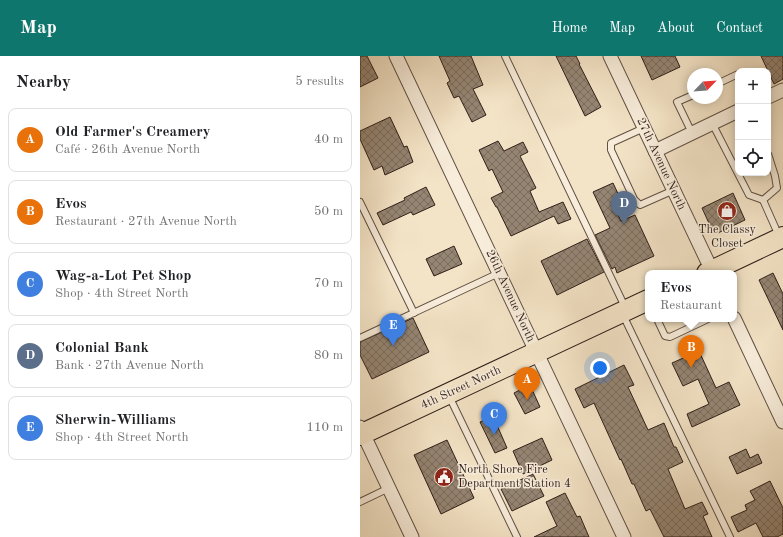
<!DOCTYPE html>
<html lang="en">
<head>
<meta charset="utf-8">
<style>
  body { margin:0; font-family:"Old Standard TT",serif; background:#f6f6f6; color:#202124 }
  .controls { position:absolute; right:12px; top:12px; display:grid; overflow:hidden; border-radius:8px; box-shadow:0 2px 10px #0003 }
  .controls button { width:36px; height:36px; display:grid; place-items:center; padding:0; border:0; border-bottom:1px solid #e0e0e0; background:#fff; color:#202124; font:20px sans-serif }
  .compass { position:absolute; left:327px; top:12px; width:36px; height:36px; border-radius:50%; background:#fff; box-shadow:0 2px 10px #0003; rotate:65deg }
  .you { position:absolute; left:240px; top:312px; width:14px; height:14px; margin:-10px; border:3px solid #fff; border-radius:50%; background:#1a73e8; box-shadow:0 0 0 6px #1a73e833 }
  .badge { display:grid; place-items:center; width:26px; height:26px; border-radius:50%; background:#0f766e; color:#fff; font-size:13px; font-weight:700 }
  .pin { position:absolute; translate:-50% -33px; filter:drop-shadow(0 1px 2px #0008) }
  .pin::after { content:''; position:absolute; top:21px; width:14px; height:12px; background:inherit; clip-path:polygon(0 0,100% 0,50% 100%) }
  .popup { position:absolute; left:285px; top:214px; width:92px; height:52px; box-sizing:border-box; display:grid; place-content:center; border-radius:8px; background:#fff; filter:drop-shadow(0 1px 3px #0005); font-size:13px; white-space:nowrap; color:#757577 }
  .popup b { font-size:15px; color:#202124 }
  .popup::after { content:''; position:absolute; left:50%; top:100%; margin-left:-8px; border:8px solid transparent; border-top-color:#fff }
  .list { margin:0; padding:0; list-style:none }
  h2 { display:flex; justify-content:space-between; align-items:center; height:52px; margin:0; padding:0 16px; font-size:17px }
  h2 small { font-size:13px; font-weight:400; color:#757577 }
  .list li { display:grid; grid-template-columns:26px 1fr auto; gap:12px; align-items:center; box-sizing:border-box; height:64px; margin:0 8px 8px; padding:0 8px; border:1px solid #e0e0e0; border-radius:8px }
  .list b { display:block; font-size:15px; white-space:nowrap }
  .list p { margin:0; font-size:13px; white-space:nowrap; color:#757577 }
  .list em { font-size:13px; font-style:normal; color:#757577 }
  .icon { flex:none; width:22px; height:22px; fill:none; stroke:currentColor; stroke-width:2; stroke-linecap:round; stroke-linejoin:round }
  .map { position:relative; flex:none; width:423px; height:481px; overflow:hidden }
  header { display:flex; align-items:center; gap:24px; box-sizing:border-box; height:56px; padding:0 20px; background:#0f766e; color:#fff }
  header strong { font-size:19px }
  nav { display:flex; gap:22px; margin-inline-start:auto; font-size:14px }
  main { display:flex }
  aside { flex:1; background:#fff }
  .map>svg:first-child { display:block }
</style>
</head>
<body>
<header>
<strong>Map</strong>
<nav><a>Home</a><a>Map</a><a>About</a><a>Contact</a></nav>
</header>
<main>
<aside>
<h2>Nearby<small>5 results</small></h2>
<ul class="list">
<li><span class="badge" style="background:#e8710a">A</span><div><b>Old Farmer's Creamery</b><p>Café · 26th Avenue North</p></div><em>40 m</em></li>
<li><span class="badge" style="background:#e8710a">B</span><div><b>Evos</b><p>Restaurant · 27th Avenue North</p></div><em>50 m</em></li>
<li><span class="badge" style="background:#3f7fe0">C</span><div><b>Wag-a-Lot Pet Shop</b><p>Shop · 4th Street North</p></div><em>70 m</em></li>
<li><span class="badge" style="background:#5c6f8a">D</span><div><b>Colonial Bank</b><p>Bank · 27th Avenue North</p></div><em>80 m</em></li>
<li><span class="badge" style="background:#3f7fe0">E</span><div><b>Sherwin-Williams</b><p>Shop · 4th Street North</p></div><em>110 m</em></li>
</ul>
</aside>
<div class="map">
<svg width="423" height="481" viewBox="0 0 423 481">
  <defs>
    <pattern id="building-cross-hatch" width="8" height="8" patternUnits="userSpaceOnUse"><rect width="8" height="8" fill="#958573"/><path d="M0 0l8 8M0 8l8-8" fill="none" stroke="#7a6c5d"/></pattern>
  </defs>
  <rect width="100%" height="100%" fill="#f4e4c7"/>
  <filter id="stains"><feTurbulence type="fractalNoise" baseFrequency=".005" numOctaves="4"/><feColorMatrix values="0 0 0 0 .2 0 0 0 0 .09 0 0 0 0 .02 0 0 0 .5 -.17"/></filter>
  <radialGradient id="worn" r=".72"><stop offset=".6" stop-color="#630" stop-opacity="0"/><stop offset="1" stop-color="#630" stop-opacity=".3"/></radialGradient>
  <g fill="url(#building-cross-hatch)" stroke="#2f1e18">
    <path d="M 0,0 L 7,0 L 18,22 L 0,31 Z"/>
    <path d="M 79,0 L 111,0 L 123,29 L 113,33 L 126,59 L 112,66 L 99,40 L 94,42 L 87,27 L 90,25 Z"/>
    <path d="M 196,0 L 216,0 L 220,8 L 219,8 L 241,51 L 225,60 Z"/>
    <path d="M 281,0 L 315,0 L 320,11 L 292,24 Z"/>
    <path d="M 401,0 L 423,0 L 423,23 L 414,28 Z"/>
    <path d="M 30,61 L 44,91 L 47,90 L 53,106 L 25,119 L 22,110 L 14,114 L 0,83 L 0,75 Z"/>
    <path d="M 138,85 L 144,95 L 163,86 L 168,96 L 160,100 L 176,132 L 170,135 L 179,156 L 203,146 L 211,163 L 198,168 L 194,160 L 151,180 L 137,151 L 136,151 L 131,142 L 143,136 L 132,113 L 129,115 L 119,94 Z"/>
    <path d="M 253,127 L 261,144 L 253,148 L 261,165 L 275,159 L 294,200 L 257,217 L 255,211 L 252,213 L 235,179 L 250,172 L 233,136 Z"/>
    <path d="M 66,131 L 75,149 L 53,159 L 51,156 L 23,169 L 17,157 L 45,144 L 44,142 Z"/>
    <path d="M 373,137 L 385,164 L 358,177 L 353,176 L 342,152 Z"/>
    <path d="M 227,183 L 244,216 L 197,239 L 181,205 Z"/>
    <path d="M 94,190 L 102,208 L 74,220 L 66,203 Z"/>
    <path d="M 413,217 L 423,238 L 423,274 L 399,224 Z"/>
    <path d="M 53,262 L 69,296 L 12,323 L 0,299 L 0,286 Z"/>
    <path d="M 339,295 L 356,332 L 369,326 L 380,349 L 332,371 L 327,358 L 349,348 L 338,323 L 323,330 L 312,307 Z"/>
    <path d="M 264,309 L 274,329 L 268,331 L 288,374 L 304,367 L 314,391 L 316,391 L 323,406 L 308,413 L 325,453 L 342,446 L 348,458 L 343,460 L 352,481 L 304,481 L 290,453 L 286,455 L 274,428 L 272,428 L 261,403 L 260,404 L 234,347 L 224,352 L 215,333 Z"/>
    <path d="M 170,329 L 180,351 L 165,358 L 154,337 Z"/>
    <path d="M 133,360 L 147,392 L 135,397 L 120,366 Z"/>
    <path d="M 182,382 L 192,404 L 163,418 L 153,395 Z"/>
    <path d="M 87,384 L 114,442 L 81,458 L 54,399 Z"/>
    <path d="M 386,393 L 390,402 L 398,398 L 402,407 L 377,418 L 369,401 Z"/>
    <path d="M 173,418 L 184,440 L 152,455 L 141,433 Z"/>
    <path d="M 410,425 L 423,452 L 423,478 L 417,481 L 403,481 L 396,467 L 378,476 L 371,461 L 387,454 L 385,449 L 395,444 L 390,435 Z"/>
    <path d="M 205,437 L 217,461 L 220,460 L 229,481 L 174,481 L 197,470 L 186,446 Z"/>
  </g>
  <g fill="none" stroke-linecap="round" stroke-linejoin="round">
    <defs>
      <g id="lane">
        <path d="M 145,0 L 265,251"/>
        <path d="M 357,28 L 378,18"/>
        <path d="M 352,67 L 389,139 L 403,144"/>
        <path d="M 284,72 L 251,87 L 251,94 L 274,143 L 280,149 L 314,134"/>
        <path d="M 332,77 L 317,46 L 333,39"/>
        <path d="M 408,98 L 415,120 L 417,132 L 403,144 L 419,180"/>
        <path d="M 0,146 L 54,257"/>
        <path d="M 263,259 L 370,481"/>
        <path d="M 297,263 L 305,280 L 310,281 L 348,263"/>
        <path d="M 0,282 L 139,217"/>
        <path d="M 89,340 L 157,481"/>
        <path d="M 0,446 L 29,432"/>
      </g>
      <g id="street">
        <path d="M 36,0 L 264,481"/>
        <path d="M 250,0 L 353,217"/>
        <path d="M 408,41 L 423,34"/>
        <path d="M 295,95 L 378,55"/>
        <path d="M 374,262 L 423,366"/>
        <path d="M 0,371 L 52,481"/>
      </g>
      <g id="primary">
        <path d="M 347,217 L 423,181"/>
        <path d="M 0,379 L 288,244"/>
      </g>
    </defs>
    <use href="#lane" stroke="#605044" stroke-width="8"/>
    <use href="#street" stroke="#605044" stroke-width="15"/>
    <use href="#primary" stroke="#2f1e18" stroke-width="22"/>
    <use href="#lane" stroke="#f8eddb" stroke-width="6"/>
    <use href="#street" stroke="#f8eddb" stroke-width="13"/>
    <use href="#primary" stroke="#f4e4c7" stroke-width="20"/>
  </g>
  <defs>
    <symbol id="shop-disc" viewBox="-11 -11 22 22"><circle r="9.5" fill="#8f2418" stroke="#f8eddb"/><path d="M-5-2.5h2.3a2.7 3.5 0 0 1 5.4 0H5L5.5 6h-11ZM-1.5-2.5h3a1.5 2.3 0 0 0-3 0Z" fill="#fff"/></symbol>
    <symbol id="civic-disc" viewBox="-11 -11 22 22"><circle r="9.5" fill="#8f2418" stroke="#f8eddb"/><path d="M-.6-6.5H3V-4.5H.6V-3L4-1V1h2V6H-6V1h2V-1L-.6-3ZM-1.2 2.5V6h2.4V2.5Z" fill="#fff"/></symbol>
  </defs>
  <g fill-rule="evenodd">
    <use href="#shop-disc" x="356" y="144" width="22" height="22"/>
    <use href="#civic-disc" x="73" y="410" width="22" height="22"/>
  </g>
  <g text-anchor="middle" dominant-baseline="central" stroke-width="3" stroke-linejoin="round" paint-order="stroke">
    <g font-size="12" fill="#2f1e18" stroke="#f8eddb">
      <text transform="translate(301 108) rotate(65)">27th Avenue North</text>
      <text transform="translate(150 240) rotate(65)">26th Avenue North</text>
      <text transform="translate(101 332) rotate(-25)">4th Street North</text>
    </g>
    <g font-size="12" fill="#2f1e18" stroke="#f8eddb">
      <text x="367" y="174">The Classy<tspan x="367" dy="14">Closet</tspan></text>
      <text x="98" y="414" text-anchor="start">North Shore Fire<tspan x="98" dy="14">Department Station 4</tspan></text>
    </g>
  </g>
  <rect width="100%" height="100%" filter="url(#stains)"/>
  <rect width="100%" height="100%" fill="url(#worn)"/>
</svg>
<div class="controls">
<button>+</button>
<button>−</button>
<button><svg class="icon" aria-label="locate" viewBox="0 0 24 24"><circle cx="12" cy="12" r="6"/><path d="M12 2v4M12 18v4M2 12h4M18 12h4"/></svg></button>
</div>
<svg class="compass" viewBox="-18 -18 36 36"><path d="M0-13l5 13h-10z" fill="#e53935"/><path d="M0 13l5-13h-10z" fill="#757577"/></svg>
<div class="you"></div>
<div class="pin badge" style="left:167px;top:344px;background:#e8710a">A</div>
<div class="pin badge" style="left:331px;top:312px;background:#e8710a">B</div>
<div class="popup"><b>Evos</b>Restaurant</div>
<div class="pin badge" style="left:134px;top:379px;background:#3f7fe0">C</div>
<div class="pin badge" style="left:264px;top:168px;background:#5c6f8a">D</div>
<div class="pin badge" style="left:33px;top:290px;background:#3f7fe0">E</div>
</div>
</main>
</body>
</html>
